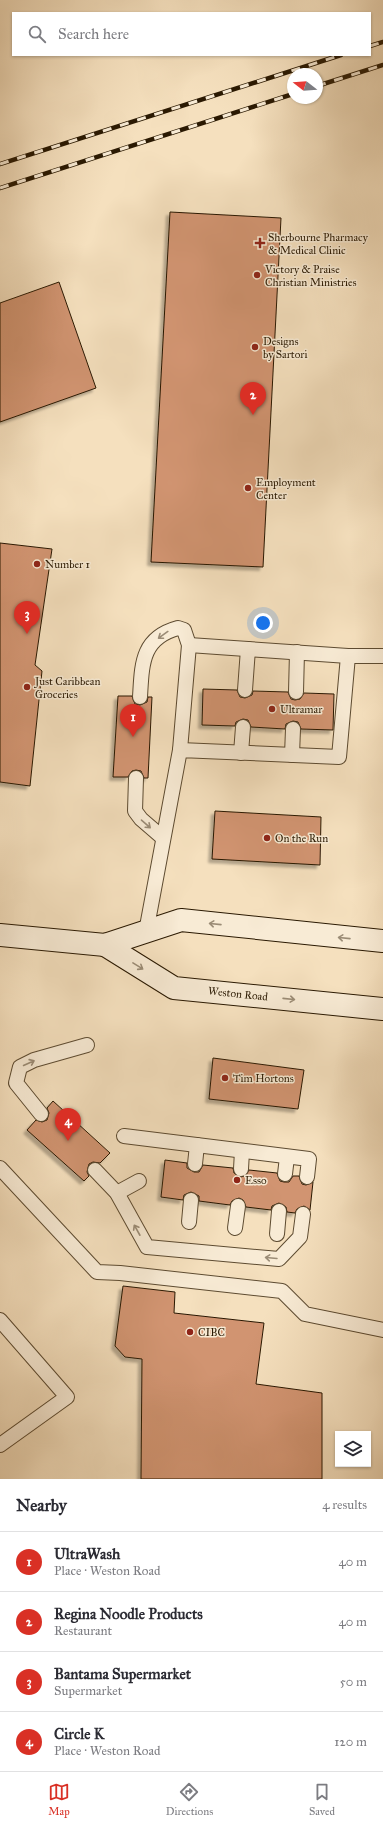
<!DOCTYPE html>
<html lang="en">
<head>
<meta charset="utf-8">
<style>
  body { margin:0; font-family:"IM FELL Great Primer",serif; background:#f2f2f3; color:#2b2b33 }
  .controls { position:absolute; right:12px; bottom:12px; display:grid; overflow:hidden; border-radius:0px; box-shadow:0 1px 3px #0004 }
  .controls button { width:36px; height:36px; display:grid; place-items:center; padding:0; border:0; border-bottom:1px solid #e1e1e2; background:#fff; color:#2b2b33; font:20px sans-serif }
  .compass { position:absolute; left:287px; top:68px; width:36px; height:36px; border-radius:50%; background:#fff; box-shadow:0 1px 3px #0004; rotate:287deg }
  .you { position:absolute; left:263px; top:623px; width:14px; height:14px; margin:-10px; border:3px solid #fff; border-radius:50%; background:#1a73e8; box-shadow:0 0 0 6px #1a73e833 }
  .badge { display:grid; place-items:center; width:26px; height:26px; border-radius:50%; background:#d93025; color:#fff; font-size:13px; font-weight:700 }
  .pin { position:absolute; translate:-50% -33px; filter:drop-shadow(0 1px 2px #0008) }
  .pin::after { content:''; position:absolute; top:21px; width:14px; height:12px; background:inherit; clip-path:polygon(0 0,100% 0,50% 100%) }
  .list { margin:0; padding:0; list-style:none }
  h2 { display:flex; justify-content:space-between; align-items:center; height:52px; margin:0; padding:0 16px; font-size:17px }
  h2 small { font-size:13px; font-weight:400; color:#7c7c81 }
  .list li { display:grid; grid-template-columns:26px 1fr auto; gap:12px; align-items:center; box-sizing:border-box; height:60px; padding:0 16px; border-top:1px solid #e1e1e2 }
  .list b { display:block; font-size:15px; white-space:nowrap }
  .list p { margin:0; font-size:13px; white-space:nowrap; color:#7c7c81 }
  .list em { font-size:13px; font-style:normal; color:#7c7c81 }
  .icon { flex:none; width:22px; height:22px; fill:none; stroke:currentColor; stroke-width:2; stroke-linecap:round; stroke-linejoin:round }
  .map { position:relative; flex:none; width:383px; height:1479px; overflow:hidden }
  .search { position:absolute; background:#fff; box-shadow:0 1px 3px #0004; left:12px; right:12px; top:12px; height:44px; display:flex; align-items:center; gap:10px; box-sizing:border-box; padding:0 14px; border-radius:0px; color:#7c7c81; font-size:15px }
  .sheet { height:292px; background:#fff }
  nav { display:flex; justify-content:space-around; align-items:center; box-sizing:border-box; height:56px; border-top:1px solid #e1e1e2; background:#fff; font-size:11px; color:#7c7c81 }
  nav a { display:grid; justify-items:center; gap:2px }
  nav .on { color:#d93025 }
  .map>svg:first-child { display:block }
</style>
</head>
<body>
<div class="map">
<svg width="383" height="1479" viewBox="0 0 383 1479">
  <defs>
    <filter id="shadow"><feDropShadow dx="-3.5" dy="3.5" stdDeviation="1" flood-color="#0004"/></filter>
  </defs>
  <rect width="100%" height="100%" fill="#f5e0be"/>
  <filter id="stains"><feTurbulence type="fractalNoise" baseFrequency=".005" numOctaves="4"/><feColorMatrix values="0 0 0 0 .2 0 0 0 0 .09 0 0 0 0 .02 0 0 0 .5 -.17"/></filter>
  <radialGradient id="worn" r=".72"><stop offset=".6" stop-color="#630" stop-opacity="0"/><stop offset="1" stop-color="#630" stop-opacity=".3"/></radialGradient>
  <g fill="#d19471" stroke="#2a1902" filter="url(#shadow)">
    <path d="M 170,212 L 281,218 L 263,567 L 151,562 Z"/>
    <path d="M 59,282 L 96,388 L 0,422 L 0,303 Z"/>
    <path d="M 0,543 L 52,549 L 35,665 L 42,671 L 30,786 L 0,782 Z"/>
    <path d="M 203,689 L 237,690 L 240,697 L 245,698 L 252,695 L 253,691 L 288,692 L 291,699 L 295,700 L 300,699 L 304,693 L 334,694 L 333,730 L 301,729 L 298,722 L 293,721 L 286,724 L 285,729 L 251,727 L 248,720 L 243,719 L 236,722 L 235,726 L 202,725 Z"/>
    <path d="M 118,696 L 132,696 L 135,704 L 140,705 L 147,702 L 148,697 L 152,697 L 148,778 L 144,778 L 141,771 L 136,770 L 132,771 L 128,777 L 113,777 Z"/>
    <path d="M 215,811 L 321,817 L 320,865 L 212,859 Z"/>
    <path d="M 213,1058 L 304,1070 L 298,1109 L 209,1099 Z"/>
    <path d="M 53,1101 L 110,1153 L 100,1163 L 93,1162 L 89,1164 L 87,1172 L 89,1176 L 84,1181 L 27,1130 L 36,1120 L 42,1122 L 47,1120 L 49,1113 L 47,1108 Z"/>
    <path d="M 165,1160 L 187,1163 L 187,1168 L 194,1172 L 199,1172 L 203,1165 L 233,1168 L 234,1173 L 240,1177 L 245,1176 L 249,1170 L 277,1173 L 280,1181 L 284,1182 L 289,1182 L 293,1176 L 299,1176 L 302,1184 L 306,1185 L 313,1182 L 310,1210 L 304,1206 L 297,1209 L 295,1213 L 287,1212 L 286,1207 L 279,1203 L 272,1206 L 271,1210 L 246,1207 L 243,1200 L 239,1198 L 232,1201 L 230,1205 L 199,1201 L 199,1196 L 191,1192 L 184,1195 L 183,1200 L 161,1197 Z"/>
    <path d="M 123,1286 L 175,1292 L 174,1313 L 264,1323 L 256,1384 L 322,1393 L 322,1479 L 141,1479 L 142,1359 L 125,1357 L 115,1346 Z"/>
  </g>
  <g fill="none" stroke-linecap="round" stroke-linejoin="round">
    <defs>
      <g id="service">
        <path d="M 189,645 L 348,656"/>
        <path d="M 245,690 L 248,649"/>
        <path d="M 296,692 L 297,652"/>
        <path d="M 140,697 C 142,665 141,638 178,628 L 184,630 L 189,645 L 180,750"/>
        <path d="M 241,753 L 243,727"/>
        <path d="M 292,755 L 293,729"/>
        <path d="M 136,778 L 135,811 L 141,819 L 163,838"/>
        <path d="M 146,932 L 180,750 L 339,757 L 348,656 L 383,656"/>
        <path d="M 41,1114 L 16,1083 L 20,1067 L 34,1060 L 87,1045"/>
        <path d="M 124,1136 L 309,1159 L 307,1177"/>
        <path d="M 195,1164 L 197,1145"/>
        <path d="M 0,1168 L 97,1272 L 120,1273 L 282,1291 L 305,1314 L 383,1330"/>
        <path d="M 241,1169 L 242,1151"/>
        <path d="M 95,1170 L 117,1193 L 147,1247 L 279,1259 L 300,1237 L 303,1214"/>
        <path d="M 285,1174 L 287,1157"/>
        <path d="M 117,1193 L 139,1181"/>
        <path d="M 189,1222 L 191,1200"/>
        <path d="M 235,1228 L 238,1206"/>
        <path d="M 277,1234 L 279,1211"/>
        <path d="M 0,1320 L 67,1397 L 0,1445"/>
      </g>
      <g id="secondary">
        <path d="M 0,935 L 105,945 L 181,920 L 383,941"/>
        <path d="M 105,945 L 174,988 L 383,1009"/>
      </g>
    </defs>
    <use href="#service" stroke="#5d4b31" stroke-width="16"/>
    <use href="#secondary" stroke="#2a1902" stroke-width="24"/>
    <use href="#service" stroke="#f8ebd5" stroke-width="14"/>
    <use href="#secondary" stroke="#f8ebd5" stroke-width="22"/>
    <defs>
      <g id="rail">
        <path d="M 370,46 L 383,42"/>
        <path d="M 317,86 L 383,65"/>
        <path d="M 0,164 L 341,55"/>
        <path d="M 0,188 L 293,94"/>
      </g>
    </defs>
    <use href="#rail" stroke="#2a1902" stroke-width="4.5"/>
    <use href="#rail" stroke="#f8ebd5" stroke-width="3" stroke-dasharray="9" stroke-linecap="butt"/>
  </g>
  <defs><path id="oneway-shaft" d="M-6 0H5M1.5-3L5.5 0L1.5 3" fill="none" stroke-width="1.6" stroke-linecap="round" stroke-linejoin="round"/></defs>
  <g stroke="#9b8c76">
    <use href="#oneway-shaft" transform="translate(163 635) rotate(144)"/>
    <use href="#oneway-shaft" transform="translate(146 824) rotate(41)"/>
    <use href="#oneway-shaft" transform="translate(215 924) rotate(-174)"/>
    <use href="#oneway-shaft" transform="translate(344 938) rotate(-174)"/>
    <use href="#oneway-shaft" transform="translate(138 966) rotate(32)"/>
    <use href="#oneway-shaft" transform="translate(289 999) rotate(6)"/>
    <use href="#oneway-shaft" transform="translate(29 1063) rotate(-24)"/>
    <use href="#oneway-shaft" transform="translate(137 1230) rotate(-119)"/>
    <use href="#oneway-shaft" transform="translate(271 1258) rotate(-175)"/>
  </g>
  <g fill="#8f2418" stroke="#f8ebd5" stroke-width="1.5">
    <path d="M258 237h4v4h4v4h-4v4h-4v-4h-4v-4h4z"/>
    <circle cx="257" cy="275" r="4"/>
    <circle cx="255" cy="347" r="4"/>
    <circle cx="248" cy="488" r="4"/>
    <circle cx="37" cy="564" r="4"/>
    <circle cx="27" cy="687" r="4"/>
    <circle cx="272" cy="709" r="4"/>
    <circle cx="267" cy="838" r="4"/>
    <circle cx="225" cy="1078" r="4"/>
    <circle cx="237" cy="1180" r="4"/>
    <circle cx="190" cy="1332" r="4"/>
  </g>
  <g text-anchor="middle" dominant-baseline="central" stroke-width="3" stroke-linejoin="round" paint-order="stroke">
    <g font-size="11" fill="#2a1902" stroke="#f8ebd5" text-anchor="start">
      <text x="268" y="237">Sherbourne Pharmacy<tspan x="268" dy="13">&amp; Medical Clinic</tspan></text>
      <text x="265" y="269">Victory &amp; Praise<tspan x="265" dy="13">Christian Ministries</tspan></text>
      <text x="263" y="341">Designs<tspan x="263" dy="13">by Sartori</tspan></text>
      <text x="256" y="482">Employment<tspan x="256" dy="13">Center</tspan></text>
      <text x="45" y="564">Number 1</text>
      <text x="35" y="681">Just Caribbean<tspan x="35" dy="13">Groceries</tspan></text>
      <text x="280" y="709">Ultramar</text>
      <text x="275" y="838">On the Run</text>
      <text x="233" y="1078">Tim Hortons</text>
      <text x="245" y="1180">Esso</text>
      <text x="198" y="1332">CIBC</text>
    </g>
    <g font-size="11" fill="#2a1902" stroke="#f8ebd5">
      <text transform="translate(238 994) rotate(6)">Weston Road</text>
    </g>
  </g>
  <rect width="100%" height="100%" filter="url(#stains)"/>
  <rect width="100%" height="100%" fill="url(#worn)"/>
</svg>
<div class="controls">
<button><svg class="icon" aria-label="layers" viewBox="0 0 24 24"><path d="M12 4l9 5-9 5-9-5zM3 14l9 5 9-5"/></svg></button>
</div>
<svg class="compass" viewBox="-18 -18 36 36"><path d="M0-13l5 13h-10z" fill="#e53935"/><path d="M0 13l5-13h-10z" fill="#7c7c81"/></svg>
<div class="you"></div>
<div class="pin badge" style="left:133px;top:737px">1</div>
<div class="pin badge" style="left:253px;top:415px">2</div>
<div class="pin badge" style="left:27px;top:634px">3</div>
<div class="pin badge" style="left:68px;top:1141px">4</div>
<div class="search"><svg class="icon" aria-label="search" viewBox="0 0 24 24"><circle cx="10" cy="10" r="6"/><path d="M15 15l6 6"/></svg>Search here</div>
</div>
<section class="sheet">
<h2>Nearby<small>4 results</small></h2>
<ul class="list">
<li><span class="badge">1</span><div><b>UltraWash</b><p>Place · Weston Road</p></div><em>40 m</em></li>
<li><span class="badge">2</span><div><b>Regina Noodle Products</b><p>Restaurant</p></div><em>40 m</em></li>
<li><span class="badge">3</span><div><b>Bantama Supermarket</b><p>Supermarket</p></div><em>50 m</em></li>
<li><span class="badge">4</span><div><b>Circle K</b><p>Place · Weston Road</p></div><em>120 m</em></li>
</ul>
</section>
<nav>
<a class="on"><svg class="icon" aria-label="map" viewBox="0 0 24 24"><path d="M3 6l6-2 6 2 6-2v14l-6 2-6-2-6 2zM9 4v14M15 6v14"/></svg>Map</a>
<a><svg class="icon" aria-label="directions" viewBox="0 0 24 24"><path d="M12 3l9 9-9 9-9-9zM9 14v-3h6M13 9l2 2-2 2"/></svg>Directions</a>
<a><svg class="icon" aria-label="saved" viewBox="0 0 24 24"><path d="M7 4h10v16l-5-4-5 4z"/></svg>Saved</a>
</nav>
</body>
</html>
